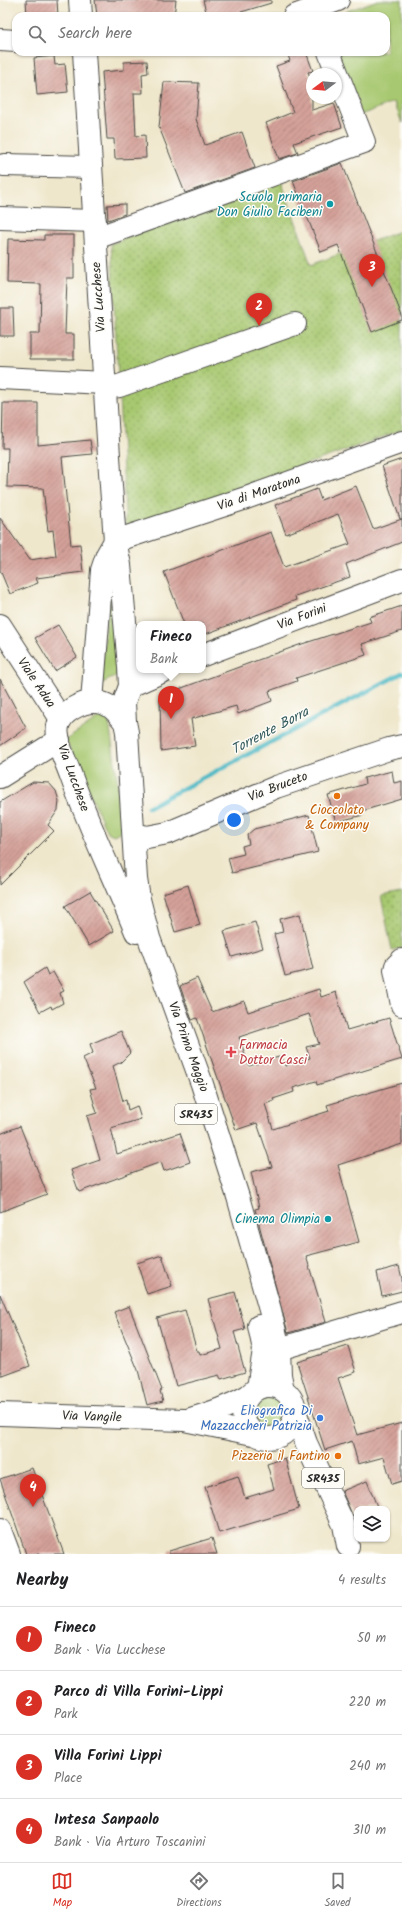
<!DOCTYPE html>
<html lang="en">
<head>
<meta charset="utf-8">
<style>
  body { margin:0; font-family:Kalam,sans-serif; background:#f2f2f2; color:#202124 }
  .controls { position:absolute; right:12px; bottom:12px; display:grid; overflow:hidden; border-radius:8px; box-shadow:0 1px 3px #0004 }
  .controls button { width:36px; height:36px; display:grid; place-items:center; padding:0; border:0; border-bottom:1px solid #e0e0e0; background:#fff; color:#202124; font:20px sans-serif }
  .compass { position:absolute; left:306px; top:68px; width:36px; height:36px; border-radius:50%; background:#fff; box-shadow:0 1px 3px #0004; rotate:254deg }
  .you { position:absolute; left:234px; top:820px; width:14px; height:14px; margin:-10px; border:3px solid #fff; border-radius:50%; background:#1a73e8; box-shadow:0 0 0 6px #1a73e833 }
  .badge { display:grid; place-items:center; width:26px; height:26px; border-radius:50%; background:#d93025; color:#fff; font-size:13px; font-weight:700 }
  .pin { position:absolute; translate:-50% -33px; filter:drop-shadow(0 1px 2px #0008) }
  .pin::after { content:''; position:absolute; top:21px; width:14px; height:12px; background:inherit; clip-path:polygon(0 0,100% 0,50% 100%) }
  .popup { position:absolute; left:136px; top:621px; width:70px; height:52px; box-sizing:border-box; display:grid; place-content:center; border-radius:8px; background:#fff; filter:drop-shadow(0 1px 3px #0005); font-size:13px; white-space:nowrap; color:#757577 }
  .popup b { font-size:15px; color:#202124 }
  .popup::after { content:''; position:absolute; left:50%; top:100%; margin-left:-8px; border:8px solid transparent; border-top-color:#fff }
  .list { margin:0; padding:0; list-style:none }
  h2 { display:flex; justify-content:space-between; align-items:center; height:52px; margin:0; padding:0 16px; font-size:17px }
  h2 small { font-size:13px; font-weight:400; color:#757577 }
  .list li { display:grid; grid-template-columns:26px 1fr auto; gap:12px; align-items:center; box-sizing:border-box; height:64px; padding:0 16px; border-top:1px solid #e0e0e0 }
  .list b { display:block; font-size:15px; white-space:nowrap }
  .list p { margin:0; font-size:13px; white-space:nowrap; color:#757577 }
  .list em { font-size:13px; font-style:normal; color:#757577 }
  .icon { flex:none; width:22px; height:22px; fill:none; stroke:currentColor; stroke-width:2; stroke-linecap:round; stroke-linejoin:round }
  .map { position:relative; flex:none; width:402px; height:1554px; overflow:hidden }
  .search { position:absolute; background:#fff; box-shadow:0 1px 3px #0004; left:12px; right:12px; top:12px; height:44px; display:flex; align-items:center; gap:10px; box-sizing:border-box; padding:0 14px; border-radius:12px; color:#757577; font-size:15px }
  .sheet { height:308px; background:#fff }
  nav { display:flex; justify-content:space-around; align-items:center; box-sizing:border-box; height:56px; border-top:1px solid #e0e0e0; background:#fff; font-size:11px; color:#757577 }
  nav a { display:grid; justify-items:center; gap:2px }
  nav .on { color:#d93025 }
  .map>svg:first-child { display:block }
</style>
</head>
<body>
<div class="map">
<svg width="402" height="1554" viewBox="0 0 402 1554">
  <defs>
    <pattern id="park-dots" width="8" height="8" patternUnits="userSpaceOnUse"><rect width="8" height="8" fill="#a7c870"/><path d="M2 2h.1M6 6h.1" fill="none" stroke="#88a35c" stroke-width="1.8" stroke-linecap="round"/></pattern>
    <pattern id="building-hatch" width="6" height="6" patternUnits="userSpaceOnUse"><rect width="6" height="6" fill="#d4a199"/><path d="M-1 1l2-2M0 6l6-6M5 7l2-2" fill="none" stroke="#ac837d"/></pattern>
  </defs>
  <rect width="100%" height="100%" fill="#fdfcf7"/>
  <filter id="ink" filterUnits="userSpaceOnUse"><feTurbulence type="fractalNoise" baseFrequency=".025" numOctaves="2"/><feDisplacementMap in="SourceGraphic" scale="8" xChannelSelector="R" yChannelSelector="G"/><feConvolveMatrix kernelMatrix="1 2 1 2 8 2 1 2 1" color-interpolation-filters="sRGB"/></filter>
  <filter id="wash" filterUnits="userSpaceOnUse"><feTurbulence type="fractalNoise" baseFrequency=".012" numOctaves="4" result="noise"/><feDisplacementMap in="SourceGraphic" scale="16" xChannelSelector="R" yChannelSelector="G"/><feGaussianBlur stdDeviation="0.9" result="paint"/><feColorMatrix in="noise" values="0 0 0 0 0 0 0 0 0 0 0 0 0 0 0 0 0 1.4 0 .05"/><feComposite in="paint" operator="in"/></filter>
  <g filter="url(#wash)">
    <rect width="100%" height="100%" fill="#efe7cc"/>
    <g fill="#a7c870" stroke="#697a4e">
      <path d="M 378,0 L 402,0 L 402,123 L 394,102 L 358,116 L 334,52 L 386,52 L 386,16 L 333,16 Z"/>
      <path d="M 111,573 L 123,673 L 100,684 Z"/>
      <path d="M 103,715 L 109,722 L 110,729 L 124,824 L 121,831 L 114,835 L 107,832 L 66,740 Z"/>
      <circle cx="269" cy="1413" r="15"/>
    </g>
    <g fill="url(#park-dots)" stroke="#697a4e">
      <path d="M 279,175 L 311,265 L 402,230 L 402,430 L 126,529 L 111,244 Z"/>
      <path d="M 402,892 L 402,948 L 392,950 L 381,896 Z"/>
    </g>
    <g fill="none" stroke-linecap="round" stroke-linejoin="round">
      <path stroke="#4cb9c6" stroke-width="4.5" d="M 148,807 L 402,673"/>
    </g>
    <g id="blocks">
      <g fill="url(#building-hatch)" fill-rule="evenodd">
        <path d="M 26,0 L 57,0 L 58,16 L 27,16 Z"/>
        <path d="M 95,0 L 176,0 L 174,16 L 97,16 Z"/>
        <path d="M 203,0 L 271,0 L 271,3 L 228,16 L 207,16 Z"/>
        <path d="M 287,52 L 306,52 L 313,71 L 308,72 L 312,81 L 312,110 L 334,103 L 342,127 L 294,143 L 298,153 L 279,159 L 266,123 L 293,112 L 276,66 L 290,61 Z"/>
        <path d="M 54,56 L 55,65 L 65,64 L 68,92 L 37,95 L 34,58 Z"/>
        <path d="M 147,61 L 148,73 L 142,74 L 143,93 L 134,93 L 136,136 L 145,135 L 146,158 L 115,159 L 114,139 L 107,139 L 102,72 L 124,70 L 124,62 Z"/>
        <path d="M 164,82 L 199,83 L 196,119 L 205,145 L 242,132 L 255,168 L 185,193 L 159,127 Z"/>
        <path d="M 342,163 L 402,316 L 402,320 L 372,332 L 338,245 L 321,252 L 293,181 Z"/>
        <path d="M 125,204 L 125,214 L 108,220 L 107,205 Z"/>
        <path d="M 44,235 L 74,235 L 74,278 L 67,278 L 65,334 L 74,334 L 74,359 L 30,359 L 30,334 L 40,334 L 41,284 L 7,283 L 8,239 L 44,240 Z"/>
        <path d="M 0,308 L 13,308 L 14,336 L 0,336 Z"/>
        <path d="M 3,403 L 38,403 L 38,445 L 90,440 L 92,454 L 62,457 L 71,545 L 80,544 L 83,572 L 36,578 L 38,583 L 10,594 L 0,570 L 0,518 L 30,560 L 56,556 L 53,530 L 48,531 L 43,488 L 7,487 L 8,448 L 2,448 Z"/>
        <path d="M 402,459 L 402,519 L 400,519 L 382,466 Z"/>
        <path d="M 356,486 L 373,529 L 402,519 L 402,542 L 346,564 L 350,577 L 295,596 L 296,600 L 203,635 L 203,624 L 184,624 L 164,572 L 271,532 L 284,567 L 350,544 L 338,514 L 286,534 L 275,505 L 317,489 L 321,500 Z"/>
        <path d="M 402,606 L 402,631 L 362,644 L 366,655 L 296,678 L 297,681 L 269,691 L 272,701 L 238,714 L 236,706 L 191,719 L 195,746 L 161,751 L 160,696 L 299,645 L 371,622 L 369,617 Z"/>
        <path d="M 58,625 L 77,657 L 55,671 L 35,638 Z"/>
        <path d="M 0,679 L 26,728 L 0,746 Z"/>
        <path d="M 392,771 L 394,783 L 402,781 L 402,799 L 362,811 L 363,815 L 336,822 L 328,795 L 365,784 L 364,778 Z"/>
        <path d="M 33,782 L 49,783 L 56,791 L 59,801 L 58,810 L 48,825 L 54,831 L 0,885 L 0,802 Z"/>
        <path d="M 309,815 L 318,852 L 232,873 L 228,858 L 244,854 L 242,846 L 249,844 L 247,835 L 254,829 Z"/>
        <path d="M 188,885 L 200,925 L 175,932 L 163,893 Z"/>
        <path d="M 90,891 L 114,931 L 89,946 L 65,906 Z"/>
        <path d="M 300,914 L 313,969 L 285,976 L 274,934 L 283,932 L 280,919 Z"/>
        <path d="M 255,922 L 263,948 L 232,957 L 224,931 Z"/>
        <path d="M 45,968 L 48,975 L 53,972 L 64,991 L 60,993 L 63,1003 L 52,1009 L 51,1006 L 40,1012 L 24,982 Z"/>
        <path d="M 197,978 L 212,1012 L 244,1001 L 248,1012 L 319,989 L 321,997 L 336,992 L 347,1030 L 389,1018 L 402,1059 L 317,1085 L 316,1081 L 293,1088 L 294,1092 L 273,1099 L 274,1101 L 265,1104 L 273,1129 L 329,1111 L 327,1105 L 402,1083 L 402,1144 L 338,1165 L 359,1242 L 306,1256 L 326,1322 L 288,1333 L 255,1209 L 259,1208 L 251,1172 L 272,1167 L 257,1123 L 236,1130 L 197,1018 L 192,1020 L 180,986 ZM 309,1014 L 319,1044 L 306,1047 L 310,1058 L 285,1066 L 282,1056 L 249,1066 L 239,1037 Z"/>
        <path d="M 121,1031 L 130,1053 L 121,1062 L 113,1066 L 123,1101 L 126,1100 L 128,1110 L 137,1106 L 141,1119 L 111,1128 L 117,1154 L 180,1133 L 190,1162 L 164,1171 L 161,1162 L 79,1192 L 71,1170 L 100,1160 L 87,1116 L 97,1113 L 90,1089 L 96,1088 L 83,1058 L 93,1053 L 90,1044 Z"/>
        <path d="M 20,1126 L 47,1194 L 0,1212 L 0,1134 Z"/>
        <path d="M 162,1255 L 172,1286 L 147,1294 L 137,1263 Z"/>
        <path d="M 399,1266 L 402,1279 L 402,1291 L 382,1296 L 377,1272 Z"/>
        <path d="M 235,1292 L 245,1329 L 234,1332 L 245,1372 L 221,1379 L 219,1375 L 176,1386 L 157,1318 L 185,1310 L 197,1351 L 199,1351 L 200,1355 L 222,1349 L 208,1299 Z"/>
        <path d="M 0,1294 L 30,1366 L 3,1376 L 0,1368 Z"/>
        <path d="M 129,1306 L 162,1390 L 160,1391 L 163,1401 L 147,1405 L 138,1370 L 114,1312 Z"/>
        <path d="M 348,1346 L 356,1372 L 338,1378 L 357,1435 L 402,1423 L 402,1481 L 392,1484 L 384,1457 L 358,1464 L 352,1441 L 325,1450 L 297,1362 Z"/>
        <path d="M 285,1458 L 299,1509 L 219,1533 L 205,1487 L 238,1476 L 245,1498 L 274,1489 L 267,1464 Z"/>
        <path d="M 32,1468 L 64,1554 L 26,1554 L 0,1479 Z"/>
        <path d="M 367,1481 L 378,1509 L 357,1509 L 357,1526 L 342,1491 Z"/>
        <path d="M 212,1538 L 217,1554 L 169,1554 L 169,1551 Z"/>
      </g>
    </g>
  </g>
  <g filter="url(#ink)">
    <use href="#blocks" fill-opacity="0" stroke="#484743" stroke-width="1"/>
    <g fill="none" stroke-linecap="round" stroke-linejoin="round">
      <defs>
        <g id="minor">
          <path d="M 294,16 L 338,0"/>
          <path d="M 0,40 L 16,41"/>
          <path d="M 4,165 L 91,167"/>
          <path d="M 0,218 L 95,221"/>
          <path d="M 96,238 L 364,142 L 329,52"/>
          <path d="M 0,378 L 105,383"/>
          <path d="M 105,388 L 119,386 L 295,324"/>
          <path d="M 203,655 L 402,580"/>
          <path d="M 130,686 L 166,670"/>
          <path d="M 0,777 L 59,740"/>
          <path d="M 134,834 L 147,837 L 168,833 L 276,787 L 389,749 L 402,746"/>
          <path d="M 402,960 L 396,966 L 395,970 L 402,1005"/>
          <path d="M 279,1349 L 402,1312"/>
          <path d="M 0,1414 L 184,1420 L 253,1434"/>
          <path d="M 187,1420 C 209,1414 229,1407 248,1396"/>
          <path d="M 0,1530 L 9,1554"/>
        </g>
        <g id="major">
          <path d="M 80,0 L 81,16"/>
          <path d="M 84,52 L 110,472 L 115,541 L 120,565 L 129,667 L 130,686 L 124,702 L 125,722 L 127,732 L 136,879 L 139,899 L 149,938 L 202,1084 L 238,1197 L 270,1310 L 279,1349 L 280,1375 L 283,1390"/>
          <path d="M 115,541 L 246,498 L 402,442"/>
          <path d="M 0,625 L 61,719"/>
          <path d="M 92,702 L 102,570 L 107,555 L 115,541"/>
          <path d="M 125,722 C 116,711 109,702 94,702 C 81,702 61,712 58,726 C 55,742 66,761 71,776 C 90,829 115,880 136,932"/>
          <circle cx="269" cy="1412" r="26"/>
          <path d="M 258,1388 L 264,1350 L 259,1326"/>
          <path d="M 295,1411 L 306,1443 L 344,1525 L 348,1546"/>
        </g>
      </defs>
      <use href="#minor" stroke="#484743" stroke-width="24"/>
      <use href="#major" stroke="#484743" stroke-width="24"/>
      <use href="#minor" stroke="#fff" stroke-width="22"/>
      <use href="#major" stroke="#fff" stroke-width="22"/>
    </g>
  </g>
  <g fill="#0f9aa8" stroke="#fdfcf7" stroke-width="1.5">
    <circle cx="330" cy="204" r="4"/>
    <circle cx="328" cy="1219" r="4"/>
  </g>
  <g fill="#e8710a" stroke="#fdfcf7" stroke-width="1.5">
    <circle cx="337" cy="796" r="4"/>
    <circle cx="338" cy="1456" r="4"/>
  </g>
  <path fill="#e0444e" stroke="#fdfcf7" stroke-width="1.5" d="M229 1046h4v4h4v4h-4v4h-4v-4h-4v-4h4z"/>
  <circle fill="#3f7fe0" stroke="#fdfcf7" stroke-width="1.5" cx="320" cy="1418" r="4"/>
  <g text-anchor="middle" dominant-baseline="central" stroke-width="3" stroke-linejoin="round" paint-order="stroke">
    <g fill="#fdfcf7" stroke="#6a6a68" stroke-width="1">
      <rect x="175" y="1104" width="42" height="20" rx="3"/>
      <rect x="302" y="1468" width="42" height="20" rx="3"/>
    </g>
    <g font-size="12" font-weight="bold" fill="#2b2b2b">
      <text x="196" y="1114">SR435</text>
      <text x="323" y="1478">SR435</text>
    </g>
    <g font-size="13" fill="#0d838f" stroke="#fdfcf7" text-anchor="end">
      <text x="322" y="197">Scuola primaria<tspan x="322" dy="15">Don Giulio Facibeni</tspan></text>
      <text x="320" y="1219">Cinema Olimpia</text>
    </g>
    <g font-size="13" fill="#2b2b2b" stroke="#fdfcf7">
      <text transform="translate(99 297) rotate(-94)">Via Lucchese</text>
      <text transform="translate(259 493) rotate(-19)">Via di Maratona</text>
      <text transform="translate(302 617) rotate(-21)">Via Forini</text>
      <text transform="translate(36 683) rotate(56)">Viale Adua</text>
      <text transform="translate(73 778) rotate(70)">Via Lucchese</text>
      <text transform="translate(278 787) rotate(-21)">Via Bruceto</text>
      <text transform="translate(188 1047) rotate(70)">Via Primo Maggio</text>
      <text transform="translate(92 1417) rotate(2)">Via Vangile</text>
    </g>
    <g font-size="13" fill="#c56008" stroke="#fdfcf7">
      <text x="337" y="810">Cioccolato<tspan x="337" dy="15">&amp; Company</tspan></text>
      <text x="330" y="1456" text-anchor="end">Pizzeria il Fantino</text>
    </g>
    <g font-size="13" fill="#be3a42" stroke="#fdfcf7" text-anchor="start">
      <text x="239" y="1045">Farmacia<tspan x="239" dy="15">Dottor Casci</tspan></text>
    </g>
    <g font-size="13" fill="#366cbe" stroke="#fdfcf7" text-anchor="end">
      <text x="312" y="1411">Eliografica Di<tspan x="312" dy="15">Mazzaccheri Patrizia</tspan></text>
    </g>
    <g font-size="14" font-style="italic" fill="#375d61" stroke="#fdfcf7">
      <text transform="translate(270 731) rotate(-28)">Torrente Borra</text>
    </g>
  </g>
</svg>
<div class="controls">
<button><svg class="icon" aria-label="layers" viewBox="0 0 24 24"><path d="M12 4l9 5-9 5-9-5zM3 14l9 5 9-5"/></svg></button>
</div>
<svg class="compass" viewBox="-18 -18 36 36"><path d="M0-13l5 13h-10z" fill="#e53935"/><path d="M0 13l5-13h-10z" fill="#757577"/></svg>
<div class="you"></div>
<div class="pin badge" style="left:171px;top:719px">1</div>
<div class="popup"><b>Fineco</b>Bank</div>
<div class="pin badge" style="left:259px;top:326px">2</div>
<div class="pin badge" style="left:372px;top:287px">3</div>
<div class="pin badge" style="left:33px;top:1507px">4</div>
<div class="search"><svg class="icon" aria-label="search" viewBox="0 0 24 24"><circle cx="10" cy="10" r="6"/><path d="M15 15l6 6"/></svg>Search here</div>
</div>
<section class="sheet">
<h2>Nearby<small>4 results</small></h2>
<ul class="list">
<li><span class="badge">1</span><div><b>Fineco</b><p>Bank · Via Lucchese</p></div><em>50 m</em></li>
<li><span class="badge">2</span><div><b>Parco di Villa Forini-Lippi</b><p>Park</p></div><em>220 m</em></li>
<li><span class="badge">3</span><div><b>Villa Forini Lippi</b><p>Place</p></div><em>240 m</em></li>
<li><span class="badge">4</span><div><b>Intesa Sanpaolo</b><p>Bank · Via Arturo Toscanini</p></div><em>310 m</em></li>
</ul>
</section>
<nav>
<a class="on"><svg class="icon" aria-label="map" viewBox="0 0 24 24"><path d="M3 6l6-2 6 2 6-2v14l-6 2-6-2-6 2zM9 4v14M15 6v14"/></svg>Map</a>
<a><svg class="icon" aria-label="directions" viewBox="0 0 24 24"><path d="M12 3l9 9-9 9-9-9zM9 14v-3h6M13 9l2 2-2 2"/></svg>Directions</a>
<a><svg class="icon" aria-label="saved" viewBox="0 0 24 24"><path d="M7 4h10v16l-5-4-5 4z"/></svg>Saved</a>
</nav>
</body>
</html>
